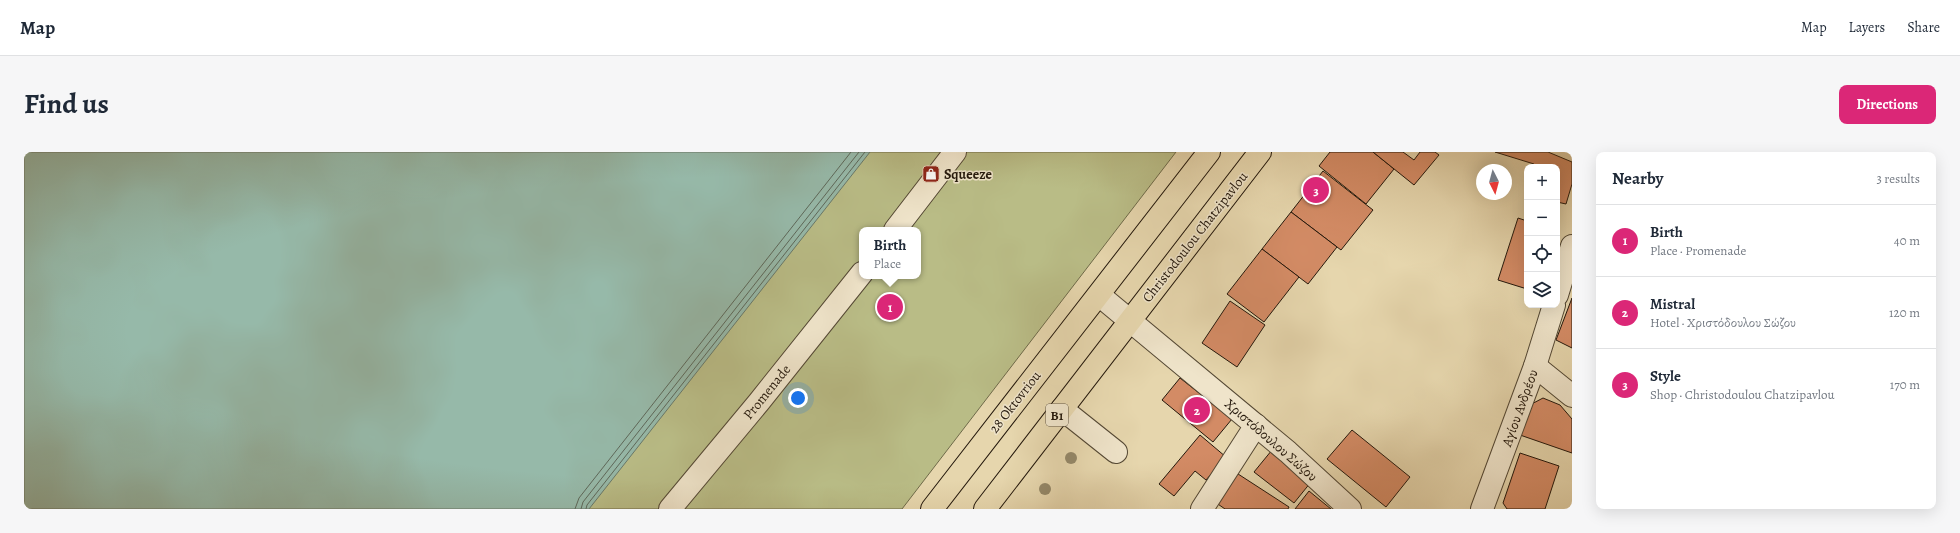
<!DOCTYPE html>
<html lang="en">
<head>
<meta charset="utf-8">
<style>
  body { margin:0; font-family:Alegreya,serif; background:#f6f6f7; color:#1f2937 }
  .controls { position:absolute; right:12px; top:12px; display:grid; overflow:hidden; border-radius:8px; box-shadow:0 4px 16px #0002 }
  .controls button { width:36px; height:36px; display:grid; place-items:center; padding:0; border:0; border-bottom:1px solid #e0e1e3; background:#fff; color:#1f2937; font:20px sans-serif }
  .compass { position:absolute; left:1452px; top:12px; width:36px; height:36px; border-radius:50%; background:#fff; box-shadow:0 4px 16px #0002; rotate:174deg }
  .you { position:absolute; left:774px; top:246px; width:14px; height:14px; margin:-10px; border:3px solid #fff; border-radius:50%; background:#1a73e8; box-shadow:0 0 0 6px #1a73e833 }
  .badge { display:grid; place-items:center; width:26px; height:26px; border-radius:50%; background:#db2777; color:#fff; font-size:13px; font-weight:700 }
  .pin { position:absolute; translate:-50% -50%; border:2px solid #fff; box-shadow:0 1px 4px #0006 }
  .popup { position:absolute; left:835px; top:75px; width:62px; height:52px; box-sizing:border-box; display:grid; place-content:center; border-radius:8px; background:#fff; filter:drop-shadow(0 1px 3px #0005); font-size:13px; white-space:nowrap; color:#747a83 }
  .popup b { font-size:15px; color:#1f2937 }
  .popup::after { content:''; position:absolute; left:50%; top:100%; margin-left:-8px; border:8px solid transparent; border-top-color:#fff }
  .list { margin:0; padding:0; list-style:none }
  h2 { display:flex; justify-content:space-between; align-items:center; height:52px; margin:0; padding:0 16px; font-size:17px }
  h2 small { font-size:13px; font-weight:400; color:#747a83 }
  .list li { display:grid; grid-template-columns:26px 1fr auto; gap:12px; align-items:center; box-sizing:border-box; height:72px; padding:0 16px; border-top:1px solid #e0e1e3 }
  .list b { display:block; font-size:15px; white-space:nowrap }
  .list p { margin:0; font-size:13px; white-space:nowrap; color:#747a83 }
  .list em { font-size:13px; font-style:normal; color:#747a83 }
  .icon { flex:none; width:22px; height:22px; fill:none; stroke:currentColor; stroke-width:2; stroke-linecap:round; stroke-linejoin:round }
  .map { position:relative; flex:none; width:1548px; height:357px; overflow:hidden; border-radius:8px }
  header { display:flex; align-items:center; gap:24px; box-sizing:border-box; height:56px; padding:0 20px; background:#fff; border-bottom:1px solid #e0e1e3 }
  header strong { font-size:19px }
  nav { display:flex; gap:22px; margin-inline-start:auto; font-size:14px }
  .intro { display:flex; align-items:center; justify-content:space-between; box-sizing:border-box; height:96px; padding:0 24px }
  h1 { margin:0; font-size:28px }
  .button { padding:10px 18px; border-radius:8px; background:#db2777; color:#fff; font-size:14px; font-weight:700 }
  main { display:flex; gap:24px; padding:0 24px }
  aside { flex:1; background:#fff; border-radius:8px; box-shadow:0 4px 16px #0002 }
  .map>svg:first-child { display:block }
</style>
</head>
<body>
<header>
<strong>Map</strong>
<nav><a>Map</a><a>Layers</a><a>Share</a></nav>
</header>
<div class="intro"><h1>Find us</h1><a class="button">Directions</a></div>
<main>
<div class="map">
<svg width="1548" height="357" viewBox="0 0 1548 357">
  <rect width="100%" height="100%" fill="#e6d6ad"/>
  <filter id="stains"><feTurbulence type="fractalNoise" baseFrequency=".005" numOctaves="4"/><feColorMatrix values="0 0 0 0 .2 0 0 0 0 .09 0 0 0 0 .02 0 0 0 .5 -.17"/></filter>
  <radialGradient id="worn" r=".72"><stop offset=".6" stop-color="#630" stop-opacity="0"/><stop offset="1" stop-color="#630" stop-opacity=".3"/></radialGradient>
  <path fill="#b9bc86" stroke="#6e6a49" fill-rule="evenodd" d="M 832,0 L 1152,0 L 878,357 L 560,357 ZM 838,78 L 894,78 L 894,124 L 838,124 Z"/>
  <path fill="#96b9a9" stroke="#68796a" d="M 0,0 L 846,0 L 565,357 L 0,357 Z"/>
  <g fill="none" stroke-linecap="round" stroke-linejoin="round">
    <g stroke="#5d685a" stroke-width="1">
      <path d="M 551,357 L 555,346 L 827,0"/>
      <path d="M 557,357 L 559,350 L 835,0"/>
      <path d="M 562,357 L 563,353 L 841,0"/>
    </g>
  </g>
  <g fill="#d38b65" stroke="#24180c">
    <path d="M 1306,0 L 1349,0 L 1370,17 L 1342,52 L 1295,14 Z"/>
    <path d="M 1349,0 L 1379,0 L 1390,8 L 1396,0 L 1411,0 L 1415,3 L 1390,33 Z"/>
    <path d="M 1471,0 L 1524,0 L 1548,10 L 1548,32 L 1542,52 L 1533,50 L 1533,15 L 1509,15 L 1510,12 Z"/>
    <path d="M 1299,19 L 1349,58 L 1317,98 L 1267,60 Z"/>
    <path d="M 1267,60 L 1313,95 L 1284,132 L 1238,97 Z"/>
    <path d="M 1494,66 L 1503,69 L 1503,137 L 1474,128 Z"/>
    <path d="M 1238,97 L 1275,125 L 1240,170 L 1203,142 Z"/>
    <path d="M 1548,146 L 1548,196 L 1532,188 Z"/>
    <path d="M 1206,149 L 1241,173 L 1213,215 L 1178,191 Z"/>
    <path d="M 1156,226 L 1208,267 L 1189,290 L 1138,248 Z"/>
    <path d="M 1519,246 L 1536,253 L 1548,267 L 1548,301 L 1496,283 L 1502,255 Z"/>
    <path d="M 1328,278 L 1386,325 L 1362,355 L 1303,307 Z"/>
    <path d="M 1176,283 L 1202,305 L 1182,328 L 1171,319 L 1150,344 L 1135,332 Z"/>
    <path d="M 1248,298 L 1287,330 L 1270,351 L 1230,320 Z"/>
    <path d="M 1496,301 L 1535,314 L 1521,357 L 1483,357 L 1479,351 Z"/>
    <path d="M 1211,320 L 1265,355 L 1264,357 L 1201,357 L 1191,350 Z"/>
    <path d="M 1285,339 L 1307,357 L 1271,357 Z"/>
  </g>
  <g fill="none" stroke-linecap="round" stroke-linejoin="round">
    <defs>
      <g id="minor">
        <path d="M 871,78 L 931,0"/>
        <path d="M 1075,143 L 1264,300 L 1326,357"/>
        <path d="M 1533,143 L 1548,94"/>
        <path d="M 1511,214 L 1548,244"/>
        <path d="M 1038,257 L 1092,300"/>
        <path d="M 646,357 L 735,250 L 838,121"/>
        <path d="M 1178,357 L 1232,273"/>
        <path d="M 1458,357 L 1511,214 L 1530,153"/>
      </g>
      <g id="major">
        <path d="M 908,357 L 1185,0"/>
        <path d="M 961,357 L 1236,0"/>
      </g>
    </defs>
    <use href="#minor" stroke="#544834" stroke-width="24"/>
    <use href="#major" stroke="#24180c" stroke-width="24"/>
    <use href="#minor" stroke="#efe4ca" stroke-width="22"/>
    <use href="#major" stroke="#e6d6ad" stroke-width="22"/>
  </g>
  <g fill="#948869">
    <circle cx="1047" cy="306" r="6"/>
    <circle cx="1021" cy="337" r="6"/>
  </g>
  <defs>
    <symbol id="shop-square" viewBox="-11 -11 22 22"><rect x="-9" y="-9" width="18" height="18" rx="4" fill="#8f2418" stroke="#efe4ca"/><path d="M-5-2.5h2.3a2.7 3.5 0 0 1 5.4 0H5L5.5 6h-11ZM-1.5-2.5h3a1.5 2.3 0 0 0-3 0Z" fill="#fff"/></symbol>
  </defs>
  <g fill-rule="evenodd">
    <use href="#shop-square" x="897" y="12" width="20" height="20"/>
  </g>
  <g text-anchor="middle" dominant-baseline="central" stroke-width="3" stroke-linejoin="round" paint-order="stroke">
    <rect fill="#efe4ca" stroke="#615545" stroke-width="1" x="1022" y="252" width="22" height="22" rx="3"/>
    <g font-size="13" font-weight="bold" fill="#24180c">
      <text x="1033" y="263">B1</text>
    </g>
    <g font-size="14" font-weight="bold" fill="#24180c" stroke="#efe4ca" text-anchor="start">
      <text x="920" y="22">Squeeze</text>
    </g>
    <g font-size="14" fill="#24180c" stroke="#efe4ca">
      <text transform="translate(1171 85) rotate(-52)">Christodoulou Chatzipavlou</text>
      <text transform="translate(743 240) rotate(-51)">Promenade</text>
      <text transform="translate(991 250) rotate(-52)">28 Oktovriou</text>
      <text transform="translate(1496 256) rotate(-70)">Αγίου Ανδρέου</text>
      <text transform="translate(1247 288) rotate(41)">Χριστόδουλου Σώζου</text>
    </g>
  </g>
  <rect width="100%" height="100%" filter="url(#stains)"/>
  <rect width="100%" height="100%" fill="url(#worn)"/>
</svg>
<div class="controls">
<button>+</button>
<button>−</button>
<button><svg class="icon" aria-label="locate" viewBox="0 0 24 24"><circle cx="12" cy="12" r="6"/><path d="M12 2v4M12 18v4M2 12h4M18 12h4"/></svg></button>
<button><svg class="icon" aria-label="layers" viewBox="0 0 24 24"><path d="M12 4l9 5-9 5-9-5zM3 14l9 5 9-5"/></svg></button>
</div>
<svg class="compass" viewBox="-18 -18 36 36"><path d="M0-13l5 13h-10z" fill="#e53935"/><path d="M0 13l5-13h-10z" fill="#747a83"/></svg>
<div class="you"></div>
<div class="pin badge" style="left:866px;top:155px">1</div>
<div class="popup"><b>Birth</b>Place</div>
<div class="pin badge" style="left:1173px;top:258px">2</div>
<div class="pin badge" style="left:1292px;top:38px">3</div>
</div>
<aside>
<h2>Nearby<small>3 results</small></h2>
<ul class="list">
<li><span class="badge">1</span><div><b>Birth</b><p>Place · Promenade</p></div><em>40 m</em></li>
<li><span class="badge">2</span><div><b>Mistral</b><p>Hotel · Χριστόδουλου Σώζου</p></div><em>120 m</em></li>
<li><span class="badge">3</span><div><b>Style</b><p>Shop · Christodoulou Chatzipavlou</p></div><em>170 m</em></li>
</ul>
</aside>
</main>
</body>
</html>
